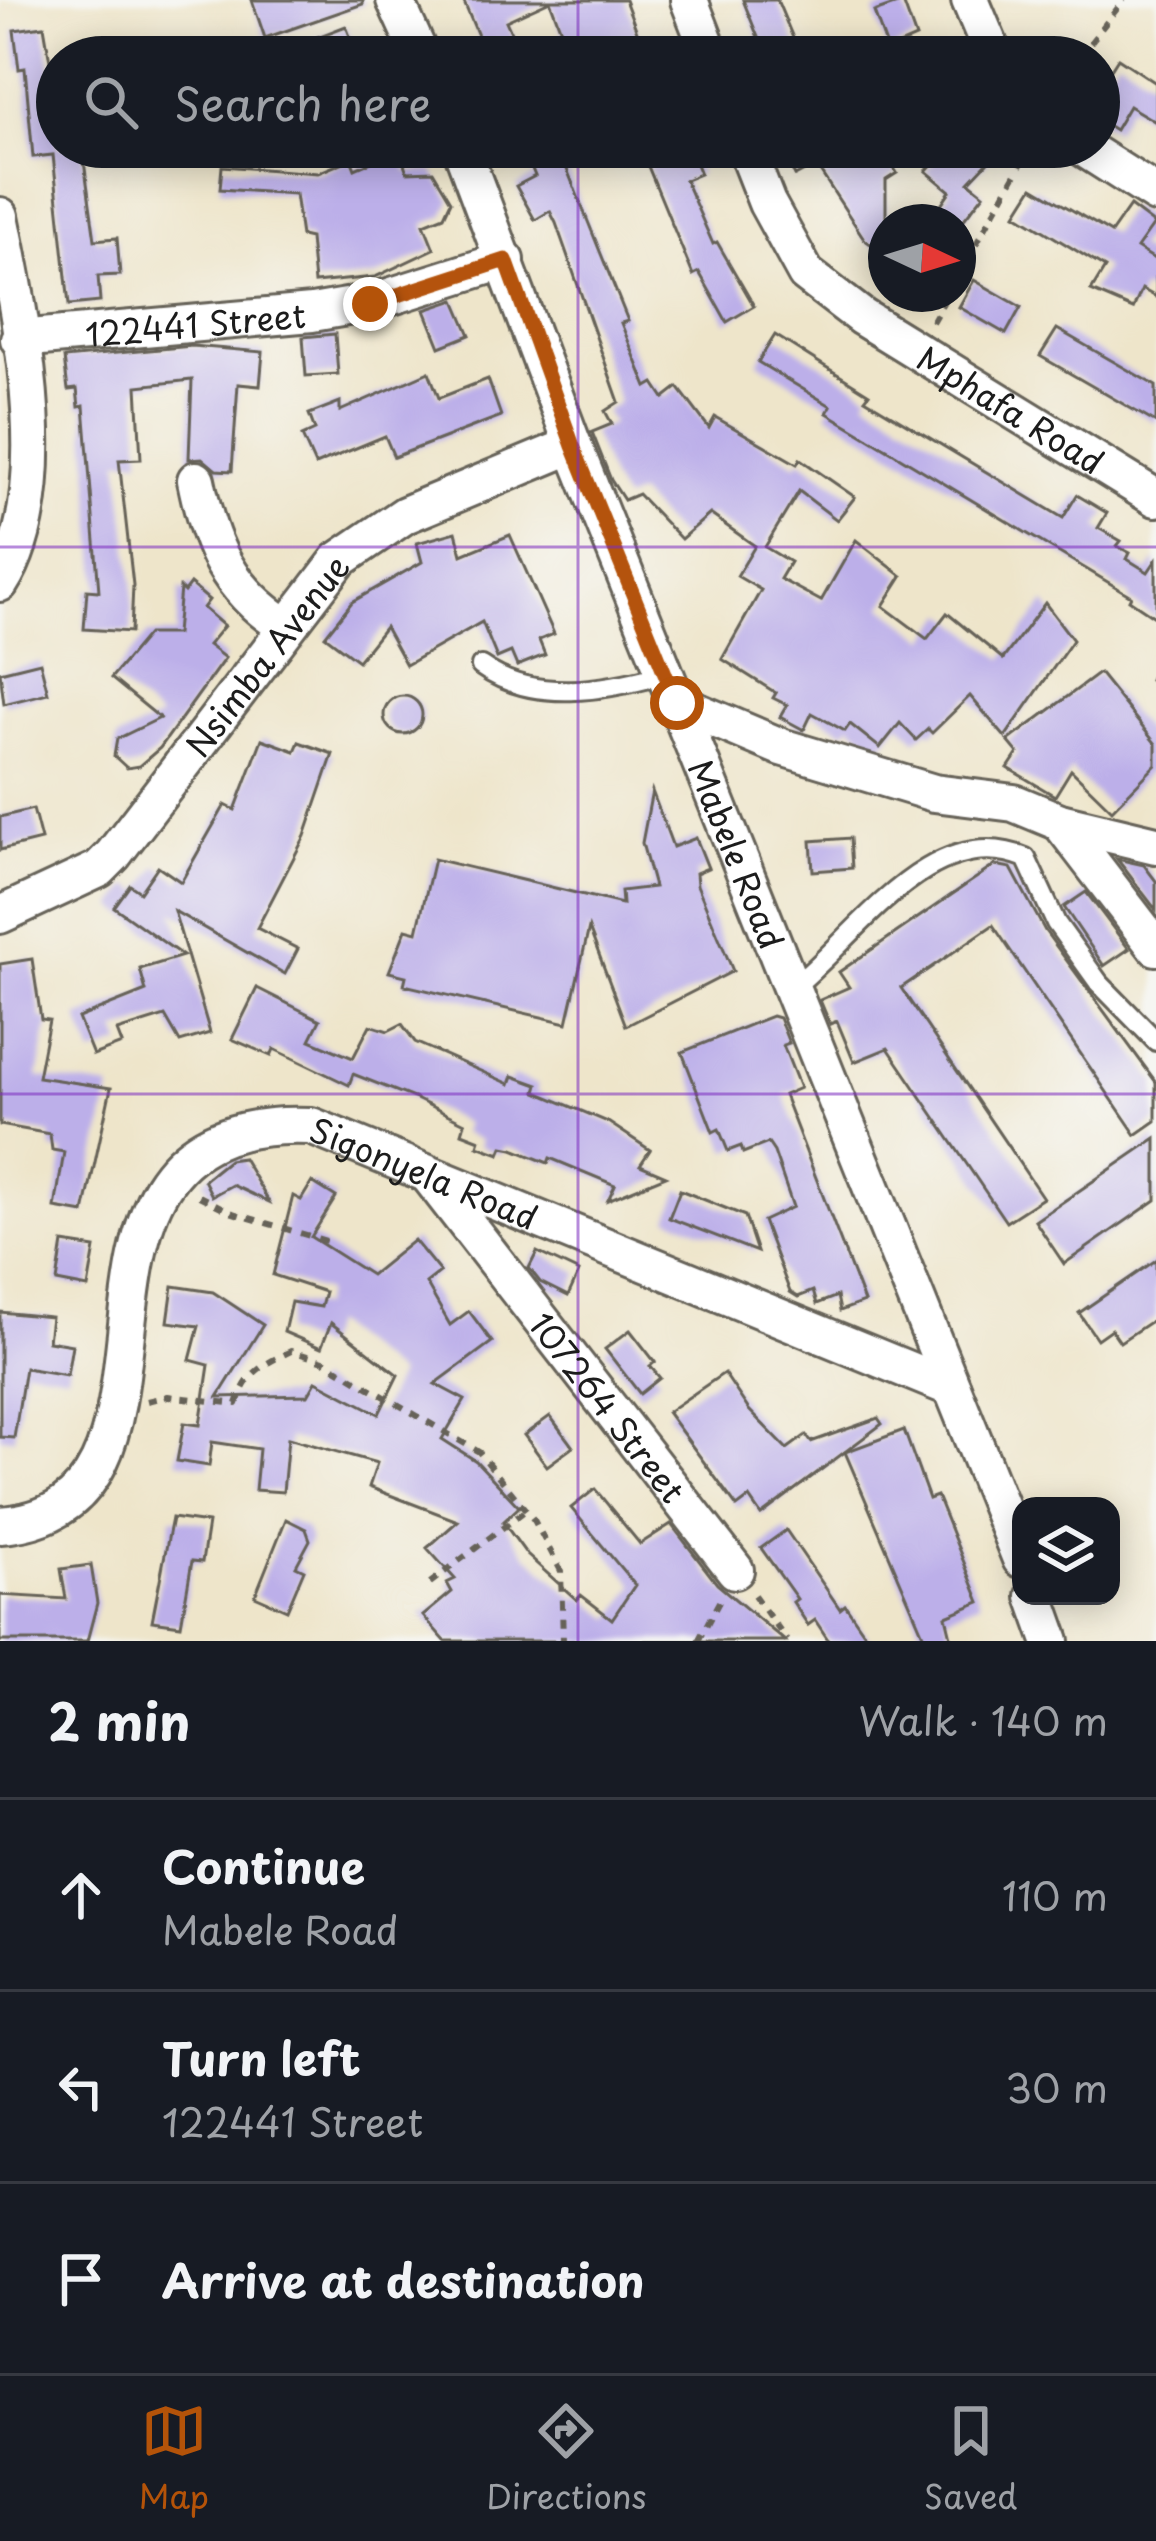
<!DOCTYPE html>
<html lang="en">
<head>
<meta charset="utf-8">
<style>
  body { margin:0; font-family:"Playpen Sans",sans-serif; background:#242831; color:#f1f3f6 }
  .controls { position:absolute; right:36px; bottom:36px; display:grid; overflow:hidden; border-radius:24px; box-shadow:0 6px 30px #0003 }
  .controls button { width:108px; height:108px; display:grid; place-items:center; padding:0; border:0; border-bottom:3px solid #363941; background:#171b24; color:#f1f3f6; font:60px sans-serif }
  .compass { position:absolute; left:868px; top:204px; width:108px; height:108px; border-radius:50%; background:#171b24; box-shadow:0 6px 30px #0003; rotate:94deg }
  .stop { position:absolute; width:36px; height:36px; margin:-27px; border:9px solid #b45309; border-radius:50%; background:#fff }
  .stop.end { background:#b45309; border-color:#fff; box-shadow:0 3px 12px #0008 }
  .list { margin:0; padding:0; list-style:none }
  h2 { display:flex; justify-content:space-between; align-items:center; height:156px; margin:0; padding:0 48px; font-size:51px }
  h2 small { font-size:39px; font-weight:400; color:#9ea1a6 }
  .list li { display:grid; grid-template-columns:78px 1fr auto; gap:36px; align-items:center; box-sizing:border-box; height:192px; padding:0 48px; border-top:3px solid #363941 }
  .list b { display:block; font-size:45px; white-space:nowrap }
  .list p { margin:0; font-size:39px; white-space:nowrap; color:#9ea1a6 }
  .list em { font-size:39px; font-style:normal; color:#9ea1a6 }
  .icon { flex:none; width:66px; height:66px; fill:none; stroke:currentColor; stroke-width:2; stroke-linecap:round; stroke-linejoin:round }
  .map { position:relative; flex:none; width:1156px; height:1641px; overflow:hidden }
  .search { position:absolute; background:#171b24; box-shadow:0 6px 30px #0003; left:36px; right:36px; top:36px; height:132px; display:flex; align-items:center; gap:30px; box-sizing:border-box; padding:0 42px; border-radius:66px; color:#9ea1a6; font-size:45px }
  .sheet { height:732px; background:#171b24 }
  nav { display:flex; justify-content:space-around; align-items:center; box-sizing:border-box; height:168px; border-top:3px solid #363941; background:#171b24; font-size:33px; color:#9ea1a6 }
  nav a { display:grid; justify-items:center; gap:6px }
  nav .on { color:#b45309 }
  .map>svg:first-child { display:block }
</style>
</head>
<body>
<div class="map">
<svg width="1156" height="1641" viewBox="0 0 1156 1641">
  <rect width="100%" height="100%" fill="#f6f6f2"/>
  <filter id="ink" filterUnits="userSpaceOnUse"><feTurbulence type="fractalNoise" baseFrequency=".00833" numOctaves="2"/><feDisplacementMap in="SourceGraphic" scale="24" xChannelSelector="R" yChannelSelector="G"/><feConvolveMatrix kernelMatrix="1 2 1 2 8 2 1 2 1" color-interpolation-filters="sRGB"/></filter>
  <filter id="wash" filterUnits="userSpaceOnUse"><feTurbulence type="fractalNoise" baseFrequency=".004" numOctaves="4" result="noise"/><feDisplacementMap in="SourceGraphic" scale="48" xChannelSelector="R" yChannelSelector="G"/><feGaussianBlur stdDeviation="2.7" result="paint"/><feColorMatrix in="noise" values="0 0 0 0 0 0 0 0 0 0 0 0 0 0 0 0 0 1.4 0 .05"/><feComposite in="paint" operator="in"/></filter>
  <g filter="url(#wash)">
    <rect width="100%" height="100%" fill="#eee5ca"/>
    <g id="blocks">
      <g fill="#bcafe9">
        <path d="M 252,0 L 363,0 L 363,4 L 265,38 Z"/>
        <path d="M 463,0 L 625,0 L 644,50 L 625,57 L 571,57 L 550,1 L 506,21 L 522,57 L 487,57 Z"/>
        <path d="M 743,0 L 777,0 L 801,57 L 766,57 Z"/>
        <path d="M 903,2 L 916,38 L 888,50 L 874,12 Z"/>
        <path d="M 44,26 L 57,103 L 57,147 L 82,147 L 95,240 L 117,238 L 120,275 L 98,276 L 100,302 L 69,305 L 53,155 L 33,157 L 25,68 L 19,69 L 14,30 Z"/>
        <path d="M 346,26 L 358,57 L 325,57 L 317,37 Z"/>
        <path d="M 1118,58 L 1156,83 L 1156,122 L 1129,106 L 1115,130 L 1099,120 L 1099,88 Z"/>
        <path d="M 523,147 L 558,147 L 628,321 L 621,323 L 647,387 L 654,383 L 664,398 L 678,387 L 709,428 L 715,417 L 797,464 L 800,459 L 855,497 L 837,520 L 799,491 L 765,547 L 790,562 L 780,579 L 821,601 L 856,540 L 902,576 L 883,606 L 927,639 L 947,613 L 1003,659 L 1045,603 L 1073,640 L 1005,737 L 970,696 L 932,733 L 928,729 L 916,740 L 900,723 L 880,748 L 850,724 L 845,731 L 812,713 L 804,730 L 780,717 L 787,705 L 773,698 L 776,693 L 722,659 L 761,590 L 737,576 L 755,546 L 710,514 L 681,539 L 638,494 L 624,500 L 611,480 L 592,432 L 612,424 L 605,411 L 619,402 L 556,223 L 550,211 L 535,220 L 516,186 L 535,176 Z"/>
        <path d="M 640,147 L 689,147 L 700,174 L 685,180 L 713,244 L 717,242 L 754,306 L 727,322 L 699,272 L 693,275 Z"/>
        <path d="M 801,147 L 852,147 L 840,153 L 846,168 L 881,147 L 897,173 L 886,180 L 886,255 L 865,240 L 816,165 L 795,176 L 785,156 Z"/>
        <path d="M 948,147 L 1002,147 L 969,182 L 984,194 L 962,222 L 929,222 L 950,191 L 926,171 Z"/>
        <path d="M 399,150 L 407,172 L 433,171 L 451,201 L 444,216 L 424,224 L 434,249 L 375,277 L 314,283 L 310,238 L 301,236 L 295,194 L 220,189 L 222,166 L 318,173 L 351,159 L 355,169 Z"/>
        <path d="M 1033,187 L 1111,233 L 1130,206 L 1154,224 L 1137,248 L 1156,260 L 1156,297 L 1142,289 L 1133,309 L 1091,291 L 1105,268 L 1016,214 Z"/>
        <path d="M 974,280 L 1021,307 L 1006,334 L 959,307 Z"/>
        <path d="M 455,300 L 470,335 L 440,347 L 425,310 Z"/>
        <path d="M 1057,329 L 1156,386 L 1156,423 L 1040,356 Z"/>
        <path d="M 335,334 L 338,374 L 306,376 L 303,337 Z"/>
        <path d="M 775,335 L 869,394 L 865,399 L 1063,518 L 1077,495 L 1107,513 L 1098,528 L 1121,541 L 1117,546 L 1130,553 L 1127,559 L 1148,572 L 1156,560 L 1156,618 L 1129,600 L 1131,596 L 827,413 L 831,406 L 758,362 Z"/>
        <path d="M 192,346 L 263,352 L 260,386 L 238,384 L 232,471 L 216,470 L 202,458 L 189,459 L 192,380 L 137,386 L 141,459 L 119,460 L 133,585 L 131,632 L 84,629 L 87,590 L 99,591 L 84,406 L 79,407 L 77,389 L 68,390 L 64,358 Z"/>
        <path d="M 429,372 L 439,398 L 488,379 L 501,416 L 394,457 L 385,436 L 315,465 L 302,436 L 315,430 L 309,414 L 340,402 L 340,411 Z"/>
        <path d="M 456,532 L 462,555 L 510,535 L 554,634 L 539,640 L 545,655 L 517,666 L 511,652 L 497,658 L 482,622 L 406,665 L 385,627 L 358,661 L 325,636 L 352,602 L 422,562 L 417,543 Z"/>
        <path d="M 190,584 L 209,600 L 203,608 L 224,626 L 208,645 L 225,658 L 160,748 L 139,766 L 127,768 L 114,756 L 117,739 L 160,718 L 111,678 L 148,634 L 176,634 L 180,588 L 184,592 Z"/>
        <path d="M 40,662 L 48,693 L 4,704 L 0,672 Z"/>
        <path d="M 1099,673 L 1156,744 L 1156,765 L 1112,810 L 1071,770 L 1055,796 L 1008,768 L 1018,753 L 1008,741 Z"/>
        <circle cx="403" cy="715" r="19"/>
        <path d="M 262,739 L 295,751 L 299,742 L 333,754 L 305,836 L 257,928 L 298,949 L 285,974 L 174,911 L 210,1033 L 180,1042 L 165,1016 L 117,1031 L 122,1044 L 93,1055 L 78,1018 L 146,991 L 140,969 L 183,956 L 114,907 L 130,885 L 140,892 L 158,866 L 181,882 L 225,805 L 235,810 Z"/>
        <path d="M 652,791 L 673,847 L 696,838 L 708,868 L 696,873 L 697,885 L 733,971 L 626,1026 L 589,928 L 567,1023 L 404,985 L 406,976 L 389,972 L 406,929 L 417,932 L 434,859 L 622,904 L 621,891 L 654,887 L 642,843 Z"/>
        <path d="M 33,809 L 41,840 L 0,850 L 0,817 Z"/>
        <path d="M 850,838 L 852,868 L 813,871 L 811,841 Z"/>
        <path d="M 1117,859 L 1144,865 L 1156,881 L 1156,910 Z"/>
        <path d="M 995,865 L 1011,868 L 1045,931 L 1156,1082 L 1156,1121 L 1136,1135 L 993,925 L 901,988 L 1043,1198 L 1006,1222 L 888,1048 L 854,1062 L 837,1021 L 830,1024 L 820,1000 L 849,987 L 839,972 Z"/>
        <path d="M 1086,892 L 1129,949 L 1104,966 L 1064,907 Z"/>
        <path d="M 32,959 L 41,1019 L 49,1020 L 38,1077 L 111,1088 L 84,1213 L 55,1208 L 64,1152 L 52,1150 L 50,1134 L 0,1125 L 0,964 Z"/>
        <path d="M 257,988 L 320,1020 L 310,1040 L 353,1058 L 370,1025 L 388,1031 L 402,1024 L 415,1042 L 510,1084 L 513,1076 L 538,1085 L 536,1092 L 608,1122 L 650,1150 L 640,1165 L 666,1176 L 608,1200 L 615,1185 L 550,1158 L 548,1163 L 513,1149 L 503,1147 L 500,1154 L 478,1146 L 480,1140 L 462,1133 L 465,1123 L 414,1098 L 353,1074 L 349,1085 L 274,1049 L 271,1056 L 232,1039 Z"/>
        <path d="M 772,1016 L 779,1018 L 789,1043 L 783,1045 L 800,1088 L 784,1095 L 864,1302 L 840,1311 L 837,1296 L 817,1304 L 813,1291 L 798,1297 L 790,1292 L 763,1221 L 793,1207 L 774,1152 L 768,1143 L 743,1153 L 741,1146 L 728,1151 L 719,1129 L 713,1132 L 682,1052 Z"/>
        <path d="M 1156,1138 L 1156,1200 L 1064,1264 L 1035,1221 Z"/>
        <path d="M 243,1158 L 269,1202 L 232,1185 L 212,1196 L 204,1180 L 229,1160 Z"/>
        <path d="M 312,1182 L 336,1197 L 311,1237 L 371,1275 L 414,1240 L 440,1272 L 426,1283 L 450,1325 L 469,1311 L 492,1342 L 435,1384 L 465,1400 L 442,1439 L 476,1461 L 519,1507 L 503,1522 L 527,1555 L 577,1600 L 581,1595 L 612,1619 L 635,1585 L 571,1508 L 595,1489 L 640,1544 L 671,1524 L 717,1584 L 785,1641 L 445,1641 L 423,1616 L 452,1592 L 447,1583 L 455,1579 L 427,1548 L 458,1521 L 369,1487 L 377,1463 L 288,1438 L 283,1492 L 255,1490 L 259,1449 L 212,1442 L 209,1466 L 177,1461 L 184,1423 L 200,1425 L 209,1365 L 190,1360 L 199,1326 L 168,1322 L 173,1286 L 213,1292 L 263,1325 L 218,1397 L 308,1395 L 316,1381 L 379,1414 L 398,1375 L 331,1323 L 321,1348 L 284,1332 L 291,1302 L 321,1307 L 325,1292 L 273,1275 L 293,1196 L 301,1200 Z"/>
        <path d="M 680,1190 L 745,1216 L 757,1252 L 669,1218 Z"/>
        <path d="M 63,1243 L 95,1248 L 88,1288 L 57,1282 Z"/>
        <path d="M 537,1252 L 579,1272 L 568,1296 L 540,1282 L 529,1268 Z"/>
        <path d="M 1156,1260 L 1156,1318 L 1120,1342 L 1111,1329 L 1097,1339 L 1079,1313 Z"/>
        <path d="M 0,1312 L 51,1317 L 48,1341 L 72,1345 L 67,1375 L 25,1368 L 14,1438 L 0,1437 Z"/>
        <path d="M 630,1330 L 655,1362 L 650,1366 L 660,1378 L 640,1394 L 605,1349 Z"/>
        <path d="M 724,1373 L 749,1410 L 787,1449 L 806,1435 L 811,1442 L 878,1418 L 882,1424 L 761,1515 L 749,1498 L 737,1507 L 667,1412 Z"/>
        <path d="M 550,1416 L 573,1447 L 547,1466 L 524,1435 Z"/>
        <path d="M 904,1430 L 929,1499 L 937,1496 L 980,1602 L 946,1616 L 952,1641 L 926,1641 L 845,1452 Z"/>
        <path d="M 172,1518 L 208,1523 L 202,1562 L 192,1561 L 181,1625 L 152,1621 Z"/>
        <path d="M 286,1519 L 306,1529 L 310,1540 L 296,1566 L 304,1570 L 287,1610 L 255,1596 Z"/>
        <path d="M 786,1530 L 840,1609 L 845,1605 L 870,1641 L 829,1641 L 815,1620 L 808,1625 L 793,1602 L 797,1599 L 761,1548 Z"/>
        <path d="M 91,1565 L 97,1603 L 87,1641 L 0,1641 L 0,1595 L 66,1599 L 61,1569 Z"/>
      </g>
    </g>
  </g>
  <g filter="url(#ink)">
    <use href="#blocks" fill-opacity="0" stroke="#666259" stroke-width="3"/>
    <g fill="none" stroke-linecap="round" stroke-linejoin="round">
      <defs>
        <g id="lane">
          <path d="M 481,666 C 533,704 607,690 665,674"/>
          <path d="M 790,990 C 856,939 930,818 1026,858 L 1056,923 L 1099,983 L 1156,1041"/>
        </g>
        <g id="street">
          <path d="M 395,0 L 421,57"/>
          <path d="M 689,0 L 711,57"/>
          <path d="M 970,0 L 994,57"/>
          <path id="s1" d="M 461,147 L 573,445 L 1021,1559"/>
          <path id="s2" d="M 745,147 L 767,203 L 806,274 L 862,317 L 1156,498"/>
          <path d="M 1082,147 L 1156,194"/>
          <path d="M 0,216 C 20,317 59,492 0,583"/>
          <path id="s3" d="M 19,339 L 312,313 L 370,303 L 506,260"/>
          <path d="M 196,480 C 209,545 228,590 285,626"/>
          <path d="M 677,703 L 781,747 L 934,793 L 1014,803 L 1060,822 L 1156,845"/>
          <path d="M 1060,822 L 1156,947"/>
          <path id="s4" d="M 0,915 L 99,869 L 113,855 L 339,560 L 405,515 L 573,445"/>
          <path id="s5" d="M 430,1177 L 735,1570"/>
          <path id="s6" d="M 0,1525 C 229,1509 9,1112 311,1126 L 952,1388"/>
          <path d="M 1035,1596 L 1051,1641"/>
        </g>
      </defs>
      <use href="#lane" stroke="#666259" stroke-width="24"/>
      <use href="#street" stroke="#666259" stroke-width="42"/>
      <g stroke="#666259" stroke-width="6" stroke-dasharray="9 9" stroke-linecap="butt">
        <path d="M 1079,57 L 1124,0"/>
        <path d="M 958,276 L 1031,147"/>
        <path d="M 932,322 L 948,294"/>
        <path d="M 1149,678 L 1156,681"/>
        <path d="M 199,1196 L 233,1213 L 333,1243"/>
        <path d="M 147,1401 L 168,1396 L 237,1404 C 247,1372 262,1365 291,1351 L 324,1361 L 479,1452 L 534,1520 L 561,1571 L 563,1641"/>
        <path d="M 430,1583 L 526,1510"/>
        <path d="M 754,1595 L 787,1641"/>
        <path d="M 698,1641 L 722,1596"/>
      </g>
      <use href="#lane" stroke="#fff" stroke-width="18"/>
      <use href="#street" stroke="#fff" stroke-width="36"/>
    </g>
  </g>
  <g fill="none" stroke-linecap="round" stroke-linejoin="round" filter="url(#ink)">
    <path stroke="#b45309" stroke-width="15" d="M 370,304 L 506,260 L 573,446 L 677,703"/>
  </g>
  <path fill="none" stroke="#7b2cbf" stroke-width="3" stroke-opacity="0.55" d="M 578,0 L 578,57M 578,147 L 578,1641M 0,547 L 1156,547M 0,1094 L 1156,1094"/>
  <g text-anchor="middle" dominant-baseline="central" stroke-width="9" stroke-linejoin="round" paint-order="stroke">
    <g font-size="33" fill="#1c1c1c" stroke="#f6f6f2">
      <text stroke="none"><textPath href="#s3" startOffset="177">122441 Street</textPath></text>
      <text stroke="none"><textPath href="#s2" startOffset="387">Mphafa Road</textPath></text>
      <text stroke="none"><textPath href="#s4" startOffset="381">Nsimba Avenue</textPath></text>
      <text stroke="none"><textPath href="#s1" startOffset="759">Mabele Road</textPath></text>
      <text stroke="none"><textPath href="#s6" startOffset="699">Sigonyela Road</textPath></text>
      <text stroke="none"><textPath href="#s5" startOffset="291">107264 Street</textPath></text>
    </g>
  </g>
</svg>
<div class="controls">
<button><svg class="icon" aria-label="layers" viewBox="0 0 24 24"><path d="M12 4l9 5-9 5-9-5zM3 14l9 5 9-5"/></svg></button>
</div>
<svg class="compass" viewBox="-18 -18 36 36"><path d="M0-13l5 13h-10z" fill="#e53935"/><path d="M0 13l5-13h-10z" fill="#9ea1a6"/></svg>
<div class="stop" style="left:677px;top:703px"></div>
<div class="stop end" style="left:370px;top:304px"></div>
<div class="search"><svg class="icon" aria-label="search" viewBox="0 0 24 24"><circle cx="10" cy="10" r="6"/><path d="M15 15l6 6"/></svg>Search here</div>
</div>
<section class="sheet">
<h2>2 min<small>Walk · 140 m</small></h2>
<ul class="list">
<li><svg class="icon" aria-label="ahead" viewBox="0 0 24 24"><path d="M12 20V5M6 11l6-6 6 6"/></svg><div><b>Continue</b><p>Mabele Road</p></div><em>110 m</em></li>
<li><svg class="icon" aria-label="left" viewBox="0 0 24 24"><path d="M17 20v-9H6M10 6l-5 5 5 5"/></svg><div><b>Turn left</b><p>122441 Street</p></div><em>30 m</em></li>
<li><svg class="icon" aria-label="arrive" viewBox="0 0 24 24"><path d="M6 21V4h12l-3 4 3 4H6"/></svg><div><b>Arrive at destination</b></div></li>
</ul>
</section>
<nav>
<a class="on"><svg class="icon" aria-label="map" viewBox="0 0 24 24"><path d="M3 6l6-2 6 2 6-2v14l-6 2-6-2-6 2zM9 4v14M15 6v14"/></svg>Map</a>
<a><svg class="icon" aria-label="directions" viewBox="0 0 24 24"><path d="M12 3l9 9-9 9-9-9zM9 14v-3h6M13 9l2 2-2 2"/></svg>Directions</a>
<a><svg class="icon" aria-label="saved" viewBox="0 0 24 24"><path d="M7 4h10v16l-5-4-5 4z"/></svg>Saved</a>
</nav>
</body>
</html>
